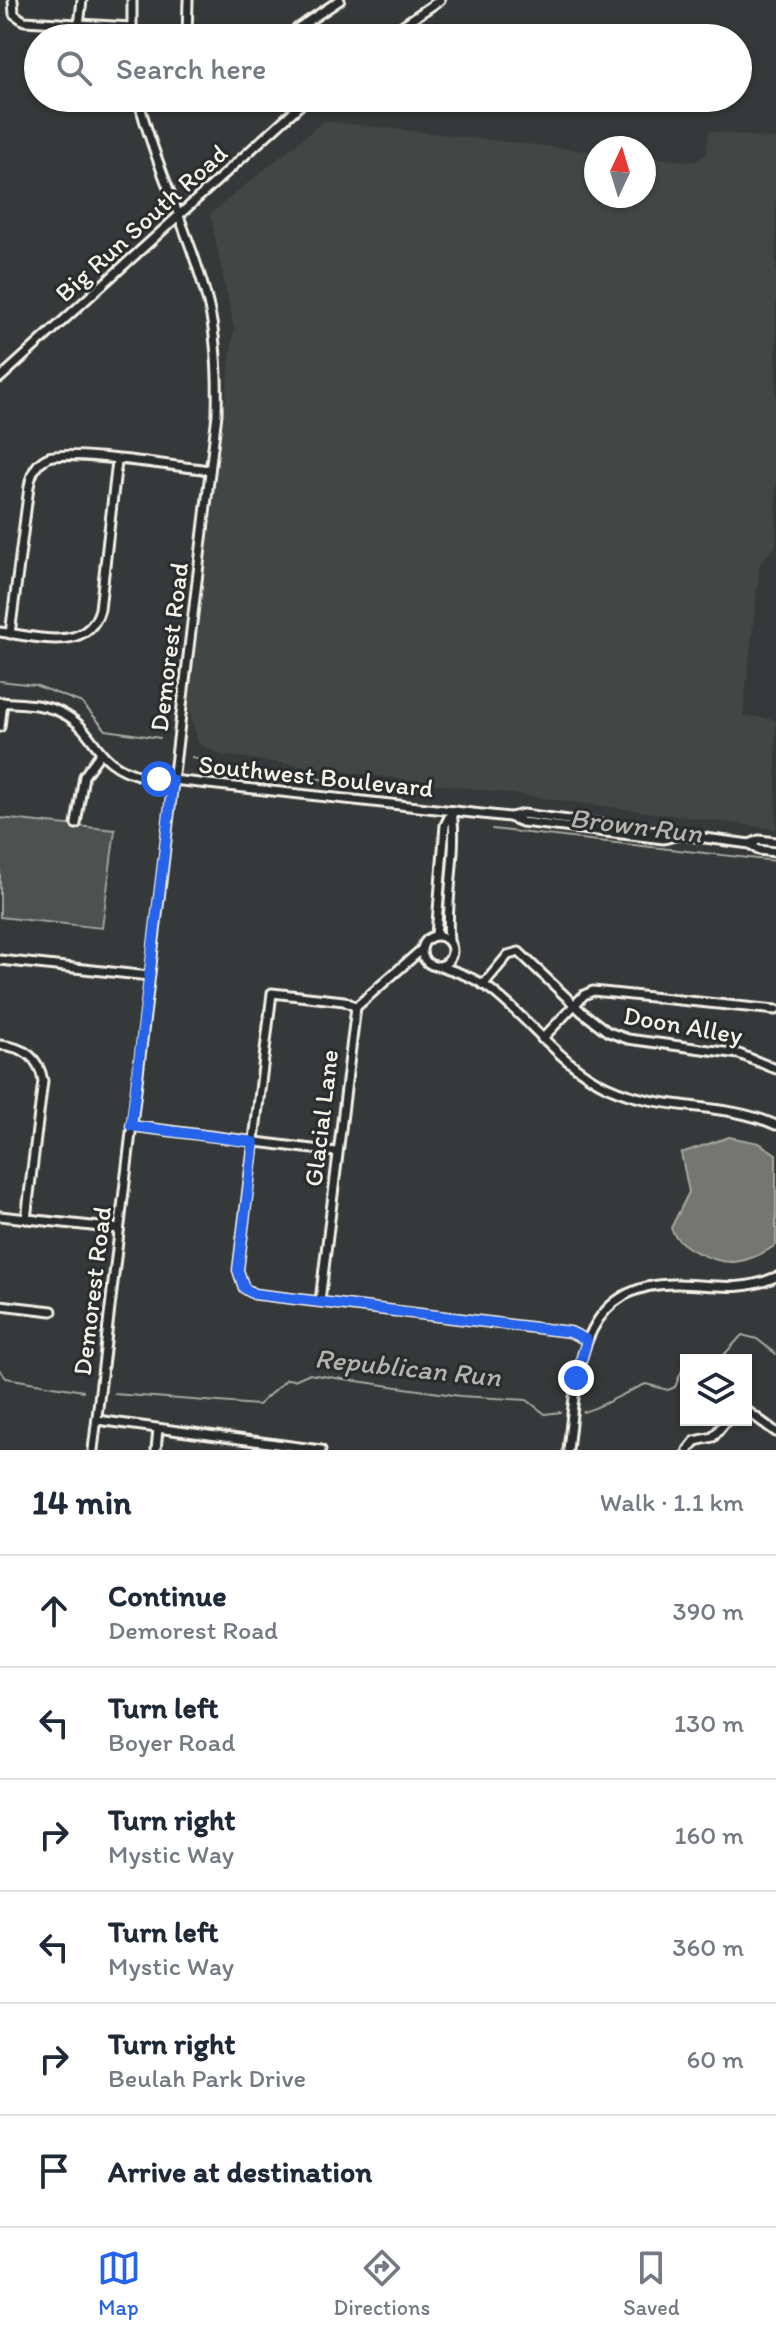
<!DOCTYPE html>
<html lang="en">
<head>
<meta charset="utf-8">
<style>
  body { margin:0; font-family:Itim,sans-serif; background:#f2f2f3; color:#1f2937 }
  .controls { position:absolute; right:24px; bottom:24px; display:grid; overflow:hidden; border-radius:0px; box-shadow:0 2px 6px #0004 }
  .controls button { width:72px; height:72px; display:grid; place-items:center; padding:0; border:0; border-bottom:2px solid #e0e1e3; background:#fff; color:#1f2937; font:40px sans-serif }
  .compass { position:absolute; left:584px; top:136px; width:72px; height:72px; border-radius:50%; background:#fff; box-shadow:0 2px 6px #0004; rotate:4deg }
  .stop { position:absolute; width:24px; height:24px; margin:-18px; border:6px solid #2563eb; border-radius:50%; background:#fff }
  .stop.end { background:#2563eb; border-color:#fff; box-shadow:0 2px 8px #0008 }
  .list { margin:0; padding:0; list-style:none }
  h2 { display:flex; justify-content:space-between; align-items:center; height:104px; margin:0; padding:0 32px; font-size:34px }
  h2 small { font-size:26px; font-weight:400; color:#747a83 }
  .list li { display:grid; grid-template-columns:52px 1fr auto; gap:24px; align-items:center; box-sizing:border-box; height:112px; padding:0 32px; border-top:2px solid #e0e1e3 }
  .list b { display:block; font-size:30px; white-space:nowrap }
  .list p { margin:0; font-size:26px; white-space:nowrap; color:#747a83 }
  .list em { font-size:26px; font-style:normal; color:#747a83 }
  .icon { flex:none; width:44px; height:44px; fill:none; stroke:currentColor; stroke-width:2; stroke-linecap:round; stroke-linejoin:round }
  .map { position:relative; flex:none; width:776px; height:1450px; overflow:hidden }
  .search { position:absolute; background:#fff; box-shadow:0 2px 6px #0004; left:24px; right:24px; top:24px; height:88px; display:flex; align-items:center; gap:20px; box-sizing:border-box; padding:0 28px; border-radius:44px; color:#747a83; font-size:30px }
  .sheet { height:776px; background:#fff }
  nav { display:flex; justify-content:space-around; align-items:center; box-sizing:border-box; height:112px; border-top:2px solid #e0e1e3; background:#fff; font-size:22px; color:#747a83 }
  nav a { display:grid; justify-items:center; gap:4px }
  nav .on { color:#2563eb }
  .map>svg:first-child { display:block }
</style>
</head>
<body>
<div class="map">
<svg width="776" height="1450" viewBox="0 0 776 1450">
  <rect width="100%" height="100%" fill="#363939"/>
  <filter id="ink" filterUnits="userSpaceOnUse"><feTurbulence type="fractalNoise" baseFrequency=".0125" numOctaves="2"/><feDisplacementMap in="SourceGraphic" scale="16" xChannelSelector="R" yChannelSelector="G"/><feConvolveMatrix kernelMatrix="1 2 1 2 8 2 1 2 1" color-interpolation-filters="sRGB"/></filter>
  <g filter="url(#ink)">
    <path fill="#434645" d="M 324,121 L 596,152 L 596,196 L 644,196 L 644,157 L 694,162 L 706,155 L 709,131 L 776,139 L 776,546 L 760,563 L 743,715 L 776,720 L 776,829 L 220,755 L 198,743 L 189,707 L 234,328 L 210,214 Z"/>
    <path fill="#4e514f" stroke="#a1a19c" stroke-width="2" d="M 0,818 L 115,830 L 102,928 L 0,917 Z"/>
    <path fill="#757572" stroke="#a8a7a1" stroke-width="2" d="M 729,1137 L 759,1143 L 776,1154 L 776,1245 C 764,1253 750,1260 735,1262 C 715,1263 678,1248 671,1228 L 689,1192 L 681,1153 Z"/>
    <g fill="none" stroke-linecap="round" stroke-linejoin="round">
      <g stroke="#a8a7a1" stroke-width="2">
        <path d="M 0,681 L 35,685 L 82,703 L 106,730 L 160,738"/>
        <path d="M 192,757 L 223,770 L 433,790"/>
        <path d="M 492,829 L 776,861"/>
        <path d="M 0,1370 L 6,1378 L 83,1391"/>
        <path d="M 114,1394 L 258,1405 L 287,1379 L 294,1380 L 308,1374 L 460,1396 L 527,1400 L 545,1414 L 561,1412"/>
        <path d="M 583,1412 C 605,1406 625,1392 646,1384 L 668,1390 L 675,1387 L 687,1358 L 723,1356 L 742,1335 L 757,1339 L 776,1354"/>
      </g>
      <defs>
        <g id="minor">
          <path d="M 13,0 L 14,14 L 24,21 L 132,27"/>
          <path d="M 79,26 L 82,0"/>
          <path d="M 132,38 L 132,0"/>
          <path d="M 187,38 L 188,0"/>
          <path d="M 283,38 L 340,0"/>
          <path d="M 384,38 L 440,0"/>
          <path d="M 0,378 L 308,98"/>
          <path d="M 0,632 C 35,636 88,654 100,609 L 117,461"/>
          <path d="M 10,634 L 29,487 C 31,474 36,462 49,457 C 69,450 181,467 210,470"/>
          <path d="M 0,702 C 20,704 43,703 62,713 C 100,732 90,764 145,777 L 509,817 L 522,822 L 664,839 L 678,835"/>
          <path d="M 0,727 L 3,702"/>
          <path d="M 511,817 L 523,814 L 750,844 L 759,840 L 776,842"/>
          <path d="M 76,824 L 84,776 L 100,754"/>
          <path d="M 750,844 L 758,850 L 776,852"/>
          <path d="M 436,935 L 445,825 L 451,813"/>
          <circle cx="437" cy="951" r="15"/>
          <path d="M 449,941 C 445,897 458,851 452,811"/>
          <path d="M 0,960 L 149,976"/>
          <path d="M 440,966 C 458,972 475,978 490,989 C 532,1021 559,1064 608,1087 C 662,1112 723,1101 776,1125"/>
          <path d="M 483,985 L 508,955 L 519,952 L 582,1012 L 608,1032 L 628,1039 L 739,1054 L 776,1069"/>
          <path d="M 356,1007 L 344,1001 L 272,993 L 238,1270 L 244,1288 L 254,1294 L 570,1332 L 587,1340"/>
          <path d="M 542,1039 L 584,995 L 593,991 L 776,1010"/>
          <path d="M 0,1045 C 24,1047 39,1057 43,1081 L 26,1219"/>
          <path d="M 131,1126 L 336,1152"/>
          <path d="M 0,1216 L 119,1229"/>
          <path d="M 320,1301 L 356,1007 L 421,950"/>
          <path d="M 0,1305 L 52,1311"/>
          <path d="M 746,1410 L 776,1432"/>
          <path d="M 97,1420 L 321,1450"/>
          <path d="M 93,1450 L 217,414 C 218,377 217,339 208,303 C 190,233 156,168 138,98"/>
          <path d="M 156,1450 L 158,1429"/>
          <path d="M 568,1450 C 577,1375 577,1281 679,1284 C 715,1285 742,1292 776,1277"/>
          <path d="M 688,1450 L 695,1441 L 713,1437 L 727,1420"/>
        </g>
      </defs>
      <use href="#minor" stroke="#f4f1e8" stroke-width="13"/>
      <use href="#minor" stroke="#2a2d2e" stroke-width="7"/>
    </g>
  </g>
  <g fill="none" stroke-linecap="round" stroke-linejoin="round" filter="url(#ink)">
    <path stroke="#2563eb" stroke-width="10" d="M 159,779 L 173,780 L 131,1126 L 254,1142 L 238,1270 L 244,1288 L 254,1294 L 570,1332 L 587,1340 L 576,1378"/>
  </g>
  <g text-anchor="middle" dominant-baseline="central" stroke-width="6" stroke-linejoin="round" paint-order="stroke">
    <g font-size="26" fill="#f4f1e8" stroke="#2a2d2e">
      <text transform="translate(141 223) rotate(-42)">Big Run South Road</text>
      <text transform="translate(169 647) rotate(-83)">Demorest Road</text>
      <text transform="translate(316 776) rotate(6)">Southwest Boulevard</text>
      <text transform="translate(683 1025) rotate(10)">Doon Alley</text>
      <text transform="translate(321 1118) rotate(-83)">Glacial Lane</text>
      <text transform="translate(92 1291) rotate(-83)">Demorest Road</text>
    </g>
    <g font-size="28" font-style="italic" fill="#b4b3ad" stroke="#2a2d2e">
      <text transform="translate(636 825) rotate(7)">Brown Run</text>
      <text transform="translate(408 1367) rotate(6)">Republican Run</text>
    </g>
  </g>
</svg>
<div class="controls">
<button><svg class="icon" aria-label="layers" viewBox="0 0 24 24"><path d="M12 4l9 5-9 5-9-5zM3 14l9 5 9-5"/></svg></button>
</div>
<svg class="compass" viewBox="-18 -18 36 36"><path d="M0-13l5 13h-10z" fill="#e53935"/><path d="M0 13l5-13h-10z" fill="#747a83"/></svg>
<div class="stop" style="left:159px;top:779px"></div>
<div class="stop end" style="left:576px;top:1378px"></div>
<div class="search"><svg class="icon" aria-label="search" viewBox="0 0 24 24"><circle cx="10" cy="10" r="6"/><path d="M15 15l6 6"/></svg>Search here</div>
</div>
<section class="sheet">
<h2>14 min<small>Walk · 1.1 km</small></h2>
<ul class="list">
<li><svg class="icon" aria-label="ahead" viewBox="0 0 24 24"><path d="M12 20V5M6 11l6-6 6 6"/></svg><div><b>Continue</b><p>Demorest Road</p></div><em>390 m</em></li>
<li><svg class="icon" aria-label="left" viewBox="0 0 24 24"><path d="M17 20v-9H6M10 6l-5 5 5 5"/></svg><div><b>Turn left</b><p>Boyer Road</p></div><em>130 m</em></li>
<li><svg class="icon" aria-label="right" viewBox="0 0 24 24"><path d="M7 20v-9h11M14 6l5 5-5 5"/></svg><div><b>Turn right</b><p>Mystic Way</p></div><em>160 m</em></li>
<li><svg class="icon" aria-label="left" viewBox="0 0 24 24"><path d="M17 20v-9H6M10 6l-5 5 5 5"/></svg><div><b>Turn left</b><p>Mystic Way</p></div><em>360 m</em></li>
<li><svg class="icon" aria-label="right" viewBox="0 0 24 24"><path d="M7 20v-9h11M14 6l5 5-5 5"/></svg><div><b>Turn right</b><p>Beulah Park Drive</p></div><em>60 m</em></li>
<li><svg class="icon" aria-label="arrive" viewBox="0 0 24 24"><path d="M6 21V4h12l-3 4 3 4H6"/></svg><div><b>Arrive at destination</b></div></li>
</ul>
</section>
<nav>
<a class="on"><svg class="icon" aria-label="map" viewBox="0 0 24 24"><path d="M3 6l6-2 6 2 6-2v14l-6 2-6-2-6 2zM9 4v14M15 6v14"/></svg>Map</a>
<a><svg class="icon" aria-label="directions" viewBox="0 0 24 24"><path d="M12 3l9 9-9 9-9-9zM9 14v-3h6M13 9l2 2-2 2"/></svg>Directions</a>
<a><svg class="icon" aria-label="saved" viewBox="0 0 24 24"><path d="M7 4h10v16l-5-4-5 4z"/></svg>Saved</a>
</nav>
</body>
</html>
